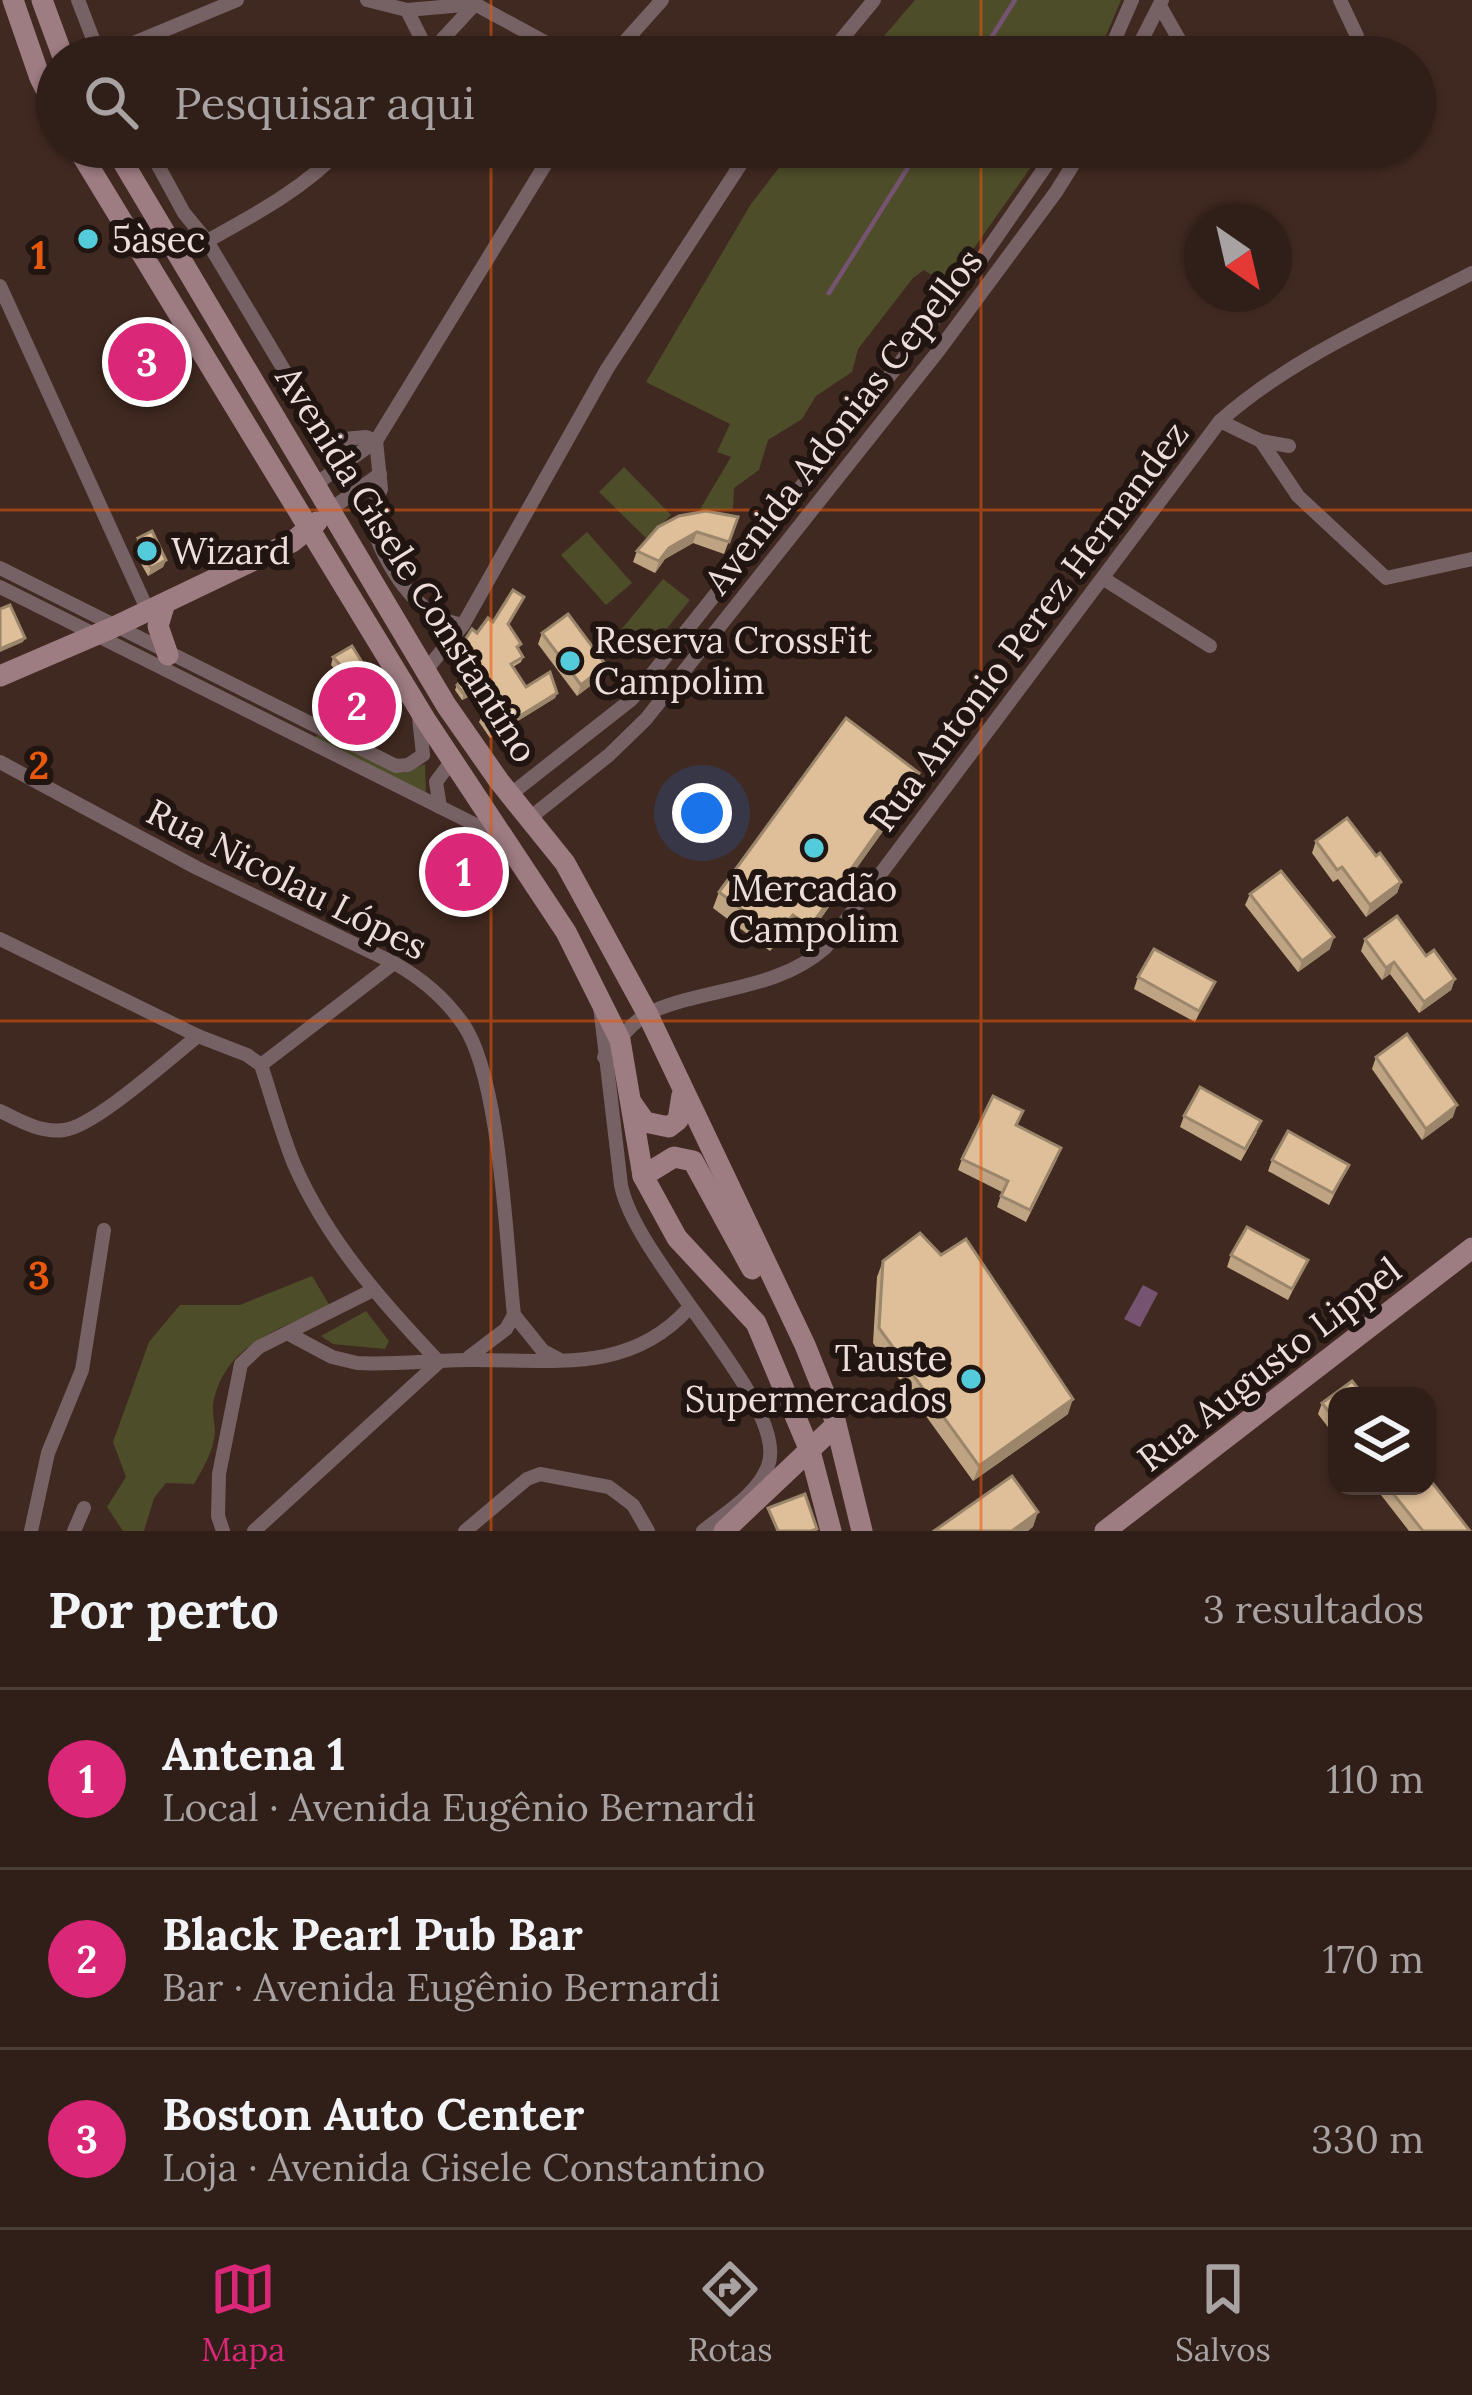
<!DOCTYPE html>
<html lang="pt">
<head>
<meta charset="utf-8">
<style>
  body { margin:0; font-family:Lora,serif; background:#3c2c26; color:#f1f3f6 }
  .controls { position:absolute; right:36px; bottom:36px; display:grid; overflow:hidden; border-radius:24px; box-shadow:0 3px 9px #0004 }
  .controls button { width:108px; height:108px; display:grid; place-items:center; padding:0; border:0; border-bottom:3px solid #4b3d38; background:#301f19; color:#f1f3f6; font:60px sans-serif }
  .compass { position:absolute; left:1184px; top:204px; width:108px; height:108px; border-radius:50%; background:#301f19; box-shadow:0 3px 9px #0004; rotate:146deg }
  .you { position:absolute; left:702px; top:813px; width:42px; height:42px; margin:-30px; border:9px solid #fff; border-radius:50%; background:#1a73e8; box-shadow:0 0 0 18px #1a73e833 }
  .badge { display:grid; place-items:center; width:78px; height:78px; border-radius:50%; background:#db2777; color:#fff; font-size:39px; font-weight:700 }
  .pin { position:absolute; translate:-50% -50%; border:6px solid #fff; box-shadow:0 3px 12px #0006 }
  .list { margin:0; padding:0; list-style:none }
  h2 { display:flex; justify-content:space-between; align-items:center; height:156px; margin:0; padding:0 48px; font-size:51px }
  h2 small { font-size:39px; font-weight:400; color:#a8a2a2 }
  .list li { display:grid; grid-template-columns:78px 1fr auto; gap:36px; align-items:center; box-sizing:border-box; height:180px; padding:0 48px; border-top:3px solid #4b3d38 }
  .list b { display:block; font-size:45px; white-space:nowrap }
  .list p { margin:0; font-size:39px; white-space:nowrap; color:#a8a2a2 }
  .list em { font-size:39px; font-style:normal; color:#a8a2a2 }
  .icon { flex:none; width:66px; height:66px; fill:none; stroke:currentColor; stroke-width:2; stroke-linecap:round; stroke-linejoin:round }
  .map { position:relative; flex:none; width:1472px; height:1531px; overflow:hidden }
  .search { position:absolute; background:#301f19; box-shadow:0 3px 9px #0004; left:36px; right:36px; top:36px; height:132px; display:flex; align-items:center; gap:30px; box-sizing:border-box; padding:0 42px; border-radius:66px; color:#a8a2a2; font-size:45px }
  .sheet { height:696px; background:#301f19 }
  nav { display:flex; justify-content:space-around; align-items:center; box-sizing:border-box; height:168px; border-top:3px solid #4b3d38; background:#301f19; font-size:33px; color:#a8a2a2 }
  nav a { display:grid; justify-items:center; gap:6px }
  nav .on { color:#db2777 }
  .map>svg:first-child { display:block }
</style>
</head>
<body>
<div class="map">
<svg width="1472" height="1531" viewBox="0 0 1472 1531">
  <rect width="100%" height="100%" fill="#402921"/>
  <g fill="#4e4d29">
    <path d="M 915,0 L 1121,0 L 1097,57 L 866,57 Z"/>
    <path d="M 795,147 L 1045,147 L 948,285 L 924,270 L 913,278 L 858,349 L 852,372 L 816,396 L 802,419 L 768,440 L 759,470 L 734,488 L 733,509 L 699,511 L 731,457 L 717,452 L 730,424 L 646,382 L 751,204 Z"/>
    <path d="M 624,467 L 671,515 L 647,539 L 599,492 Z"/>
    <path d="M 587,532 L 632,583 L 606,605 L 561,555 Z"/>
    <path d="M 663,579 L 690,600 L 647,653 L 620,631 Z"/>
    <path d="M 319,734 L 393,770 L 403,773 L 425,764 L 426,794 L 314,738 Z"/>
    <path d="M 312,1276 L 330,1306 C 281,1328 224,1344 213,1404 C 212,1413 215,1423 215,1432 C 213,1452 204,1467 194,1484 L 166,1483 L 154,1498 L 144,1531 L 123,1531 L 107,1507 L 126,1477 L 113,1442 L 149,1342 L 180,1305 L 240,1305 Z"/>
    <path d="M 366,1311 L 389,1341 L 385,1349 L 333,1344 L 321,1336 Z"/>
  </g>
  <path fill="#765370" d="M 1143,1285 L 1158,1293 L 1140,1327 L 1124,1319 Z"/>
  <g fill="none" stroke-linecap="round" stroke-linejoin="round">
    <g stroke="#765370" stroke-width="4.5">
      <path d="M 979,57 L 1015,0"/>
      <path d="M 829,293 L 921,147"/>
    </g>
    <g stroke="#766164" stroke-width="14">
      <path d="M 78,0 L 100,57 L 237,0"/>
      <path d="M 367,0 L 407,10 L 475,4"/>
      <path d="M 1340,0 L 1357,36"/>
      <path d="M 1160,6 L 1189,57"/>
      <path d="M 407,10 L 429,54"/>
      <path d="M 426,57 L 475,4 L 572,57"/>
      <path d="M 611,57 L 662,0"/>
      <path d="M 827,57 L 874,0"/>
      <path d="M 1107,57 L 1132,0"/>
      <path d="M 1133,57 L 1162,0"/>
      <path d="M 148,147 L 184,213 L 207,241 L 318,427 L 333,440 L 366,437 L 376,441 L 381,489 L 369,518 C 384,562 413,617 463,625"/>
      <path d="M 709,147 L 737,165"/>
      <path d="M 207,241 C 256,214 305,188 343,147"/>
      <path d="M 0,286 L 148,611"/>
      <path d="M 1220,421 L 1261,441 L 1298,496 L 1386,578 L 1472,559"/>
      <path d="M 1261,441 L 1289,446"/>
      <path d="M 316,484 L 376,441 L 556,147"/>
      <path d="M 331,509 L 380,474"/>
      <path d="M 0,568 L 396,766 L 408,765 L 423,755 L 419,717"/>
      <path d="M 1104,579 L 1210,646"/>
      <path d="M 0,587 L 500,837"/>
      <path d="M 426,670 L 463,625 L 607,369 L 752,147"/>
      <path d="M 0,762 L 197,868 L 394,963 C 421,978 445,998 463,1024 C 501,1079 506,1244 514,1315"/>
      <path d="M 511,794 L 632,699 L 973,271 L 1059,147"/>
      <path d="M 440,807 L 436,782 L 453,759"/>
      <path d="M 531,817 L 609,755 L 646,719 L 936,354 L 1056,192 L 1084,147"/>
      <path d="M 0,939 L 198,1036 L 247,1055 L 261,1065 L 394,963"/>
      <path d="M 600,1006 L 621,1185 C 636,1263 791,1405 768,1466 C 758,1494 725,1513 703,1531"/>
      <path d="M 604,1057 C 617,1043 633,1020 651,1012 C 708,987 776,991 825,948 L 1220,421 C 1292,357 1387,317 1472,273"/>
      <path d="M 261,1065 C 272,1098 281,1132 294,1164 C 327,1240 382,1302 439,1362"/>
      <path d="M 0,1111 C 20,1121 41,1133 64,1130 C 94,1127 171,1057 198,1036"/>
      <path d="M 289,1334 L 332,1357 L 357,1363 C 395,1365 432,1360 469,1360 C 551,1359 628,1375 688,1309"/>
      <path d="M 469,1357 L 506,1329 L 514,1315 L 543,1351 L 560,1360"/>
      <path d="M 31,1531 L 48,1453 L 82,1370 L 104,1230"/>
      <path d="M 74,1531 L 84,1508"/>
      <path d="M 223,1531 L 218,1516 L 219,1474 L 241,1364 L 259,1347 L 371,1291"/>
      <path d="M 254,1531 L 439,1362"/>
      <path d="M 465,1531 L 527,1479 L 540,1474 L 609,1487 L 633,1505 L 648,1531"/>
    </g>
    <g stroke="#9d7c82" stroke-width="21">
      <path d="M 13,0 L 40,78 L 57,111"/>
      <path d="M 42,0 L 63,57"/>
      <path d="M 77,147 L 425,719 L 566,932 L 620,1040 L 643,1176 L 677,1238 L 756,1323 L 810,1451 L 831,1531"/>
      <path d="M 114,147 L 446,705 L 499,781 L 565,863 L 647,1013 L 805,1345 L 835,1420 L 862,1531"/>
      <path d="M 165,603 L 158,626 L 168,655"/>
      <path d="M 0,676 L 114,627 L 292,542 L 317,522"/>
      <path d="M 631,1102 L 645,1122 L 669,1127 L 678,1120 L 682,1095"/>
      <path d="M 643,1176 L 674,1157 L 693,1161 L 752,1269"/>
      <path d="M 724,1531 L 836,1425"/>
      <path d="M 1105,1531 L 1472,1248"/>
    </g>
  </g>
  <g fill="#bfa484">
    <path d="M 178,349 L 174,360 L 130,383 L 120,363 L 124,352 Z"/>
    <path d="M 738,517 L 724,554 L 693,543 L 665,559 L 655,573 L 633,562 L 637,551 Z"/>
    <path d="M 138,538 L 166,560 L 163,567 L 148,576 L 140,562 L 142,556 L 135,545 Z"/>
    <path d="M 522,602 L 509,625 L 523,657 L 521,662 L 513,667 L 526,687 L 557,693 L 555,698 L 490,738 L 479,722 L 482,716 L 492,710 L 480,691 L 462,700 L 455,690 L 457,685 L 465,677 L 454,659 L 456,654 L 477,633 Z"/>
    <path d="M 542,633 L 606,665 L 602,677 L 577,696 L 538,644 Z"/>
    <path d="M 333,657 L 379,690 L 376,698 L 349,723 L 339,714 L 342,706 L 355,692 L 331,665 Z"/>
    <path d="M 913,789 L 804,942 L 788,930 L 770,951 L 713,908 L 719,892 Z"/>
    <path d="M 1316,841 L 1376,856 L 1401,882 L 1397,893 L 1366,917 L 1338,879 L 1333,882 L 1312,853 Z"/>
    <path d="M 437,855 L 454,867 L 481,864 L 460,899 L 425,886 Z"/>
    <path d="M 1250,894 L 1330,949 L 1298,972 L 1245,905 Z"/>
    <path d="M 1365,939 L 1426,956 L 1455,979 L 1451,990 L 1419,1013 L 1390,974 L 1382,980 L 1361,951 Z"/>
    <path d="M 1138,977 L 1215,982 L 1195,1022 L 1134,989 Z"/>
    <path d="M 1376,1057 L 1453,1117 L 1422,1140 L 1372,1069 Z"/>
    <path d="M 1184,1116 L 1257,1132 L 1241,1161 L 1180,1127 Z"/>
    <path d="M 1017,1126 L 1057,1159 L 1026,1222 L 997,1207 L 1002,1192 L 958,1170 L 962,1159 Z"/>
    <path d="M 1272,1160 L 1349,1165 L 1329,1205 L 1268,1171 Z"/>
    <path d="M 1231,1255 L 1308,1260 L 1288,1300 L 1227,1267 Z"/>
    <path d="M 883,1261 L 1068,1414 L 973,1481 L 873,1343 L 877,1277 Z"/>
    <path d="M 1337,1396 L 1337,1439 L 1318,1414 L 1322,1403 Z"/>
    <path d="M 1374,1486 L 1427,1486 L 1470,1531 L 1409,1531 Z"/>
  </g>
  <g fill="#9b866b">
    <path d="M 178,349 L 174,360 L 130,383 L 134,371 Z"/>
    <path d="M 697,532 L 693,543 L 665,559 L 655,573 L 659,561 L 669,548 Z"/>
    <path d="M 166,560 L 163,567 L 148,576 L 151,568 Z"/>
    <path d="M 25,638 L 23,642 L 0,652 L 0,649 Z"/>
    <path d="M 606,665 L 602,677 L 577,696 L 581,685 Z"/>
    <path d="M 482,685 L 480,691 L 462,700 L 464,694 Z"/>
    <path d="M 379,690 L 376,698 L 349,723 L 352,716 Z"/>
    <path d="M 557,693 L 555,698 L 490,738 L 492,733 Z"/>
    <path d="M 919,773 L 913,789 L 804,942 L 810,927 Z"/>
    <path d="M 485,852 L 481,864 L 460,899 L 464,887 Z"/>
    <path d="M 1401,882 L 1397,893 L 1366,917 L 1370,905 Z"/>
    <path d="M 793,915 L 788,930 L 770,951 L 775,935 Z"/>
    <path d="M 1334,937 L 1330,949 L 1298,972 L 1302,961 Z"/>
    <path d="M 1394,962 L 1390,974 L 1382,980 L 1386,968 Z"/>
    <path d="M 1455,979 L 1451,990 L 1419,1013 L 1424,1002 Z"/>
    <path d="M 1457,1105 L 1453,1117 L 1422,1140 L 1426,1129 Z"/>
    <path d="M 1073,1399 L 1068,1414 L 973,1481 L 979,1466 Z"/>
    <path d="M 1038,1512 L 1033,1527 L 1028,1531 L 1012,1531 Z"/>
  </g>
  <g fill="#debf99" stroke="#9b866b" stroke-width="3">
    <path d="M 168,331 L 178,349 L 134,371 L 124,352 Z"/>
    <path d="M 706,511 L 738,517 L 729,542 L 697,532 L 669,548 L 659,561 L 637,551 L 658,527 L 679,516 Z"/>
    <path d="M 152,531 L 166,560 L 151,568 L 143,555 L 146,550 L 138,538 Z"/>
    <path d="M 513,590 L 524,597 L 508,624 L 521,644 L 517,647 L 523,657 L 511,664 L 526,687 L 550,672 L 557,693 L 492,733 L 482,716 L 496,708 L 482,685 L 464,694 L 457,685 L 468,673 L 456,654 L 472,629 L 477,633 L 488,618 L 493,622 Z"/>
    <path d="M 10,605 L 25,638 L 0,649 L 0,609 Z"/>
    <path d="M 568,614 L 606,665 L 581,685 L 542,633 Z"/>
    <path d="M 352,646 L 379,690 L 352,716 L 342,706 L 360,687 L 333,657 Z"/>
    <path d="M 846,718 L 919,773 L 810,927 L 793,915 L 775,935 L 719,892 Z"/>
    <path d="M 1347,818 L 1376,856 L 1380,853 L 1401,882 L 1370,905 L 1342,867 L 1337,870 L 1316,841 Z"/>
    <path d="M 467,842 L 485,852 L 464,887 L 430,874 L 437,855 L 454,867 Z"/>
    <path d="M 1281,871 L 1334,937 L 1302,961 L 1250,894 Z"/>
    <path d="M 1397,916 L 1426,956 L 1434,950 L 1455,979 L 1424,1002 L 1394,962 L 1386,968 L 1365,939 Z"/>
    <path d="M 1154,949 L 1215,982 L 1199,1011 L 1138,977 Z"/>
    <path d="M 1407,1034 L 1457,1105 L 1426,1129 L 1376,1057 Z"/>
    <path d="M 1200,1087 L 1261,1121 L 1245,1149 L 1184,1116 Z"/>
    <path d="M 993,1096 L 1023,1111 L 1016,1125 L 1061,1148 L 1030,1210 L 1001,1196 L 1008,1181 L 962,1159 Z"/>
    <path d="M 1288,1131 L 1349,1165 L 1333,1193 L 1272,1160 Z"/>
    <path d="M 1247,1227 L 1308,1260 L 1292,1289 L 1231,1255 Z"/>
    <path d="M 920,1233 L 941,1255 L 966,1239 L 1073,1399 L 979,1466 L 879,1328 L 883,1261 Z"/>
    <path d="M 1352,1381 L 1364,1396 L 1337,1396 L 1337,1422 L 1322,1403 Z"/>
    <path d="M 1012,1476 L 1038,1512 L 1012,1531 L 934,1531 Z"/>
    <path d="M 1427,1476 L 1470,1531 L 1423,1531 L 1387,1486 L 1427,1486 Z"/>
    <path d="M 805,1494 L 817,1529 L 811,1531 L 778,1531 L 768,1508 Z"/>
  </g>
  <path fill="none" stroke="#e8590c" stroke-width="3" stroke-opacity="0.55" d="M 491,0 L 491,57M 981,0 L 981,57M 491,147 L 491,1531M 981,147 L 981,1531M 0,510 L 1472,510M 0,1021 L 1472,1021"/>
  <g fill="#53cbda" stroke="#201511" stroke-width="4.5">
    <circle cx="88" cy="239" r="12"/>
    <circle cx="147" cy="551" r="12"/>
    <circle cx="570" cy="661" r="12"/>
    <circle cx="814" cy="848" r="12"/>
    <circle cx="971" cy="1379" r="12"/>
  </g>
  <g text-anchor="middle" dominant-baseline="central" stroke-width="12" stroke-linejoin="round" paint-order="stroke">
    <g font-size="36" fill="#eeded9" stroke="#201511" text-anchor="start">
      <text x="112" y="239">5àsec</text>
      <text x="171" y="551">Wizard</text>
      <text x="594" y="640">Reserva CrossFit<tspan x="594" dy="41">Campolim</tspan></text>
      <text x="814" y="888" text-anchor="middle">Mercadão<tspan x="814" dy="41">Campolim</tspan></text>
      <text x="947" y="1358" text-anchor="end">Tauste<tspan x="947" dy="41">Supermercados</tspan></text>
    </g>
    <g font-size="36" fill="#eeded9" stroke="#201511">
      <text transform="translate(843 421) rotate(-52)">Avenida Adonias Cepellos</text>
      <text transform="translate(407 564) rotate(58)">Avenida Gisele Constantino</text>
      <text transform="translate(1029 626) rotate(-53)">Rua Antonio Perez Hernandez</text>
      <text transform="translate(287 879) rotate(27)">Rua Nicolau Lópes</text>
      <text transform="translate(1269 1364) rotate(-38)">Rua Augusto Lippel</text>
    </g>
  </g>
  <g font-size="39" text-anchor="middle" font-weight="bold" fill="#e8590c" stroke="#201511" stroke-width="12" stroke-linejoin="round" paint-order="stroke">
    <text x="39" y="269">1</text>
    <text x="39" y="779">2</text>
    <text x="39" y="1289">3</text>
  </g>
</svg>
<div class="controls">
<button><svg class="icon" aria-label="layers" viewBox="0 0 24 24"><path d="M12 4l9 5-9 5-9-5zM3 14l9 5 9-5"/></svg></button>
</div>
<svg class="compass" viewBox="-18 -18 36 36"><path d="M0-13l5 13h-10z" fill="#e53935"/><path d="M0 13l5-13h-10z" fill="#a8a2a2"/></svg>
<div class="you"></div>
<div class="pin badge" style="left:464px;top:872px">1</div>
<div class="pin badge" style="left:357px;top:706px">2</div>
<div class="pin badge" style="left:147px;top:362px">3</div>
<div class="search"><svg class="icon" aria-label="search" viewBox="0 0 24 24"><circle cx="10" cy="10" r="6"/><path d="M15 15l6 6"/></svg>Pesquisar aqui</div>
</div>
<section class="sheet">
<h2>Por perto<small>3 resultados</small></h2>
<ul class="list">
<li><span class="badge">1</span><div><b>Antena 1</b><p>Local · Avenida Eugênio Bernardi</p></div><em>110 m</em></li>
<li><span class="badge">2</span><div><b>Black Pearl Pub Bar</b><p>Bar · Avenida Eugênio Bernardi</p></div><em>170 m</em></li>
<li><span class="badge">3</span><div><b>Boston Auto Center</b><p>Loja · Avenida Gisele Constantino</p></div><em>330 m</em></li>
</ul>
</section>
<nav>
<a class="on"><svg class="icon" aria-label="map" viewBox="0 0 24 24"><path d="M3 6l6-2 6 2 6-2v14l-6 2-6-2-6 2zM9 4v14M15 6v14"/></svg>Mapa</a>
<a><svg class="icon" aria-label="directions" viewBox="0 0 24 24"><path d="M12 3l9 9-9 9-9-9zM9 14v-3h6M13 9l2 2-2 2"/></svg>Rotas</a>
<a><svg class="icon" aria-label="saved" viewBox="0 0 24 24"><path d="M7 4h10v16l-5-4-5 4z"/></svg>Salvos</a>
</nav>
</body>
</html>
